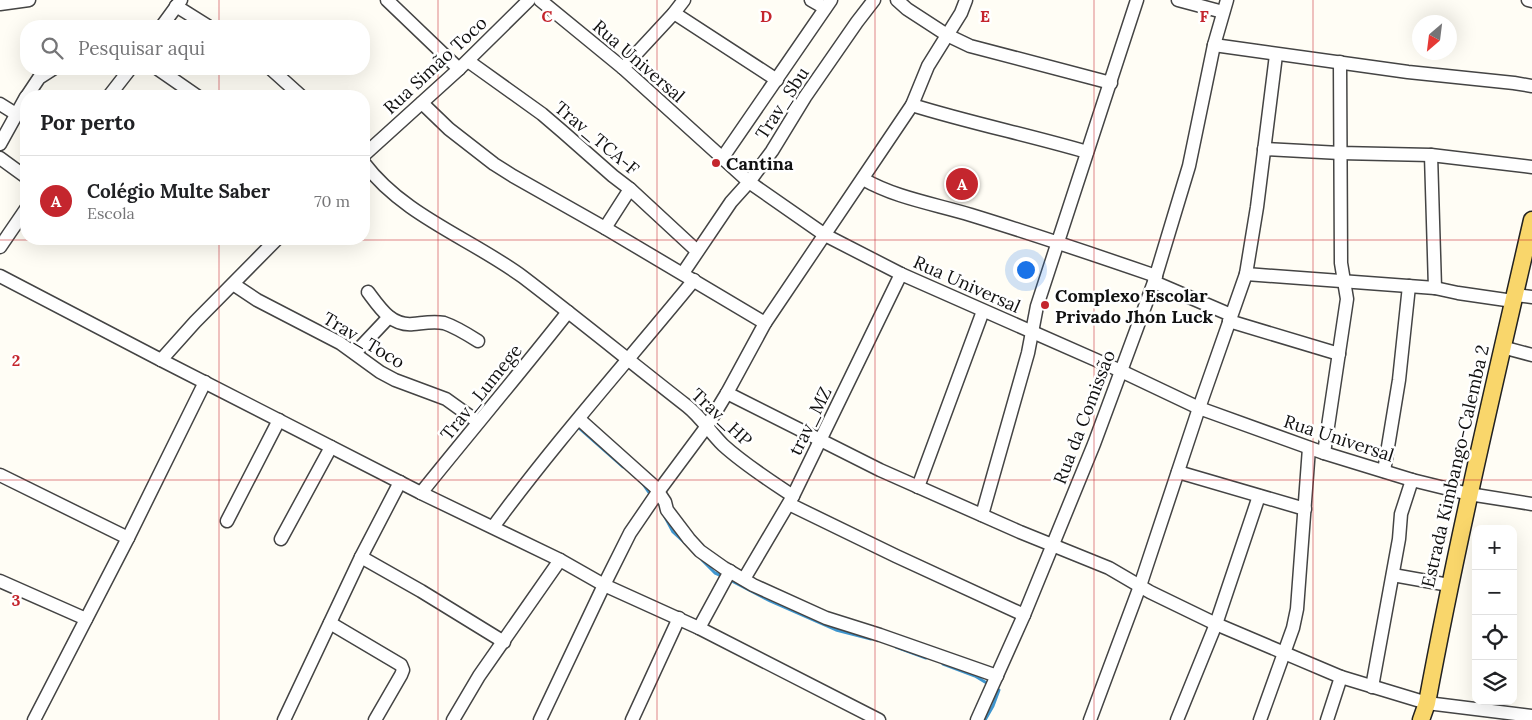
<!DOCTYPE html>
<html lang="pt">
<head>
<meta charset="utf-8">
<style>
  body { margin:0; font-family:Lora,serif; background:#f2f2f2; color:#202124 }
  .controls { position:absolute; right:15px; bottom:15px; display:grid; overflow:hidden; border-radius:10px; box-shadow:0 5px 20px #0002 }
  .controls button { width:45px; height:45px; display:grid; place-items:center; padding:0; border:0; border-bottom:1px solid #e0e0e0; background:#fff; color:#202124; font:25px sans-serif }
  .compass { position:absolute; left:1412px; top:15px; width:45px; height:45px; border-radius:50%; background:#fff; box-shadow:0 5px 20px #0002; rotate:208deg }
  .you { position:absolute; left:1025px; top:269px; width:18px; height:18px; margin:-12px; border:4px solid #fff; border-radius:50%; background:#1a73e8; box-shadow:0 0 0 8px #1a73e833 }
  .badge { display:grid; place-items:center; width:32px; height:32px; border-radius:50%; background:#c4262e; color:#fff; font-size:16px; font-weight:700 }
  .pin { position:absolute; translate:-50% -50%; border:2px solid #fff; box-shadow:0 1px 5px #0006 }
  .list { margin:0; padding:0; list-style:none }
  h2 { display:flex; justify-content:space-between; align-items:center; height:65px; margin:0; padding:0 20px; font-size:21px }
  h2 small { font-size:16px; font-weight:400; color:#757577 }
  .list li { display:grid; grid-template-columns:32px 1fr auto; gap:15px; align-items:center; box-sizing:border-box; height:90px; padding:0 20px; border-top:1px solid #e0e0e0 }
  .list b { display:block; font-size:19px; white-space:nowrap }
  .list p { margin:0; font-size:16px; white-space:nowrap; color:#757577 }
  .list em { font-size:16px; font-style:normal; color:#757577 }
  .icon { flex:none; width:28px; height:28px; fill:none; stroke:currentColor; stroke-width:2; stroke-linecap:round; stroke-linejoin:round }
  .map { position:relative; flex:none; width:1532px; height:720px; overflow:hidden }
  .search { position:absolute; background:#fff; box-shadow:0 5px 20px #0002; left:20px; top:20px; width:350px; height:55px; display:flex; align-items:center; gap:12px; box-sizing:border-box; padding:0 18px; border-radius:20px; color:#757577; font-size:19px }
  .panel { position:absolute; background:#fff; box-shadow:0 5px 20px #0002; left:20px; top:90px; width:350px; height:155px; border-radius:20px }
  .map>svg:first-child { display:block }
</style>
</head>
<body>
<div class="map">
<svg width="1532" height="720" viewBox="0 0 1532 720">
  <rect width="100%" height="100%" fill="#fffdf5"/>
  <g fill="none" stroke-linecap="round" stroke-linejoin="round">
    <g stroke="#3f96cf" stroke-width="3">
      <path d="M 580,429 L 623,467"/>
      <path d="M 643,484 L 652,497"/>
      <path d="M 665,517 L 673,532 L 685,543"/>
      <path d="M 702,560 L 715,573 L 722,576"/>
      <path d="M 728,579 L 770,601 L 836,630 L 871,639"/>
      <path d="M 896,647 L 926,658"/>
      <path d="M 943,664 L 975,676 L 990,685"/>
      <path d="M 985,720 L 993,706 L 999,690 L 995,688"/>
    </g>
    <defs>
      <g id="minor">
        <path d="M 387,0 L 459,69"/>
        <path d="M 540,0 L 623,68 L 749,182 L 825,235 L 901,274 L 1121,371 L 1199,408 L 1324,453 L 1412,480 L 1469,494 L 1532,504"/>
        <path d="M 811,0 L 825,8"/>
        <path d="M 897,0 L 907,9 L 947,35 L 970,46 L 1111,83"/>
        <path d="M 1178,0 L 1223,12"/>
        <path d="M 1528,0 L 1532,1"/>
        <path d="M 0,4 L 29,0"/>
        <path d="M 176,6 L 208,26"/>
        <path d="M 674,13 L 777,80"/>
        <path d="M 162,26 L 181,0"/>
        <path d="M 1214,45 L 1408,72 L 1514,83 L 1532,86"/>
        <path d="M 468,61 L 542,114 L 563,132 L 613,176 L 630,189 L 697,251"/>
        <path d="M 623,68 L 674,13 L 684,0"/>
        <path d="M 158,69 L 197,96"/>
        <path d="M 271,69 L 301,96"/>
        <path d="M 27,96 L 39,78 L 53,69"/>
        <path d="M 109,96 L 130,69"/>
        <path d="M 422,103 L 449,129 L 494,164 L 513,176 L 605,228 L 765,323"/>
        <path d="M 0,104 L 16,114"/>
        <path d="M 912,105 C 970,123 1029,135 1087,152"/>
        <path d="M 0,144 L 26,97"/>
        <path d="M 1264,149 L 1340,153 L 1431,155 L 1532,167"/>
        <path d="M 364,155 L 459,69 L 529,0"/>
        <path d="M 1431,155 L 1435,288"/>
        <path d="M 723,157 L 831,0"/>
        <path d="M 0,158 L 26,177"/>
        <path d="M 364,163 C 404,216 470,238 523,277 C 578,319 632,363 687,406 C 701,417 710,432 723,445 C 745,465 769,480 793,496"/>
        <path d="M 863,179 C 896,198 935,204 971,215 C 1033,234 1095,255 1156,276"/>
        <path d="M 605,228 L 630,189"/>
        <path d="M 0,247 L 26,209"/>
        <path d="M 683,273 L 731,202 L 749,182 L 772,151 L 805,97 L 857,22 L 874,0"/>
        <path d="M 1246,274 L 1435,288 L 1458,293 L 1513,301"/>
        <path d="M 0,276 L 161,360 L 421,493 L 560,560 L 604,585 L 699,628 L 879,720"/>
        <path d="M 1154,282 L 1231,315"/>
        <path d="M 233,284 L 257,300 L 340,343 L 380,372 L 395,380 L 446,399 L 478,422"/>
        <path d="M 368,292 C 380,308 391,326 413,324 C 424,323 433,321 444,323 C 456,327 467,334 478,341"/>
        <path d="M 1515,295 L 1532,297"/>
        <path d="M 1229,321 L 1339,354"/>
        <path d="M 1502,347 L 1532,355"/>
        <path d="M 355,353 L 389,317"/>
        <path d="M 161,360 L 195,322 L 277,239"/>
        <path d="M 727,393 L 880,470 L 1020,532 L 1109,568 L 1150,592 L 1216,624 L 1341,677 L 1427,703 L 1532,716"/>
        <path d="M 579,419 L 655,487 L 665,502 L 667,510 L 689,539 L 700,551 L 724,568 L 753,585 L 826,618 L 880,635 L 997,676"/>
        <path d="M 1324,453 L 1347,299 L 1341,263 L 1340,62"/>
        <path d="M 1384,471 L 1399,380 L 1409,286"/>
        <path d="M 1178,472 L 1305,509"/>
        <path d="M 0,475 L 128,538"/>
        <path d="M 918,487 L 983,311"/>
        <path d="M 421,493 C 470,432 520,373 568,312"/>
        <path d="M 789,504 L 896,556 L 1024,615"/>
        <path d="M 982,515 L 1028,353 L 1037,306 L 1137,0"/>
        <path d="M 227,521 L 279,420"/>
        <path d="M 493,527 C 556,441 627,362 694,280"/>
        <path d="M 281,539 L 331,447"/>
        <path d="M 361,557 L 421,591 L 504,642"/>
        <path d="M 1393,575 L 1449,585"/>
        <path d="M 744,579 L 793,496 L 901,274"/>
        <path d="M 0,581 L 86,619"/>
        <path d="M 330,623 L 401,665 L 403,670 L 401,675 L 375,720"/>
        <path d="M 699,628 L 730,571"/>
        <path d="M 1372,687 L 1399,539 L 1401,514 L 1412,480"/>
        <path d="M 34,720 L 128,538 L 205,382"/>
        <path d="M 284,720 L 361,557 L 400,482"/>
        <path d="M 453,720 L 479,676 L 560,560"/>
        <path d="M 540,720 L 604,585 L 630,533 L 658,492 L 707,426 L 727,393 L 765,323 L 912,105 L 928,66 L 961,13 L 966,0"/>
        <path d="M 632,720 L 679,618"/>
        <path d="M 977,720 L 1024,615 L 1094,444 L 1154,282 L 1189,166 L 1214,45 L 1227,0"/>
        <path d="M 1090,720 L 1140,586 L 1199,408 L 1246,274 L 1257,207 L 1276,55"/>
        <path d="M 1177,720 L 1216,624 L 1259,496"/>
        <path d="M 1260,720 L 1293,628 L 1297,609 L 1309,448"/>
        <path d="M 1327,720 L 1341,677"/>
      </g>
      <path id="major" d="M 1421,720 L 1427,703 C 1457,541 1495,381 1532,220"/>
    </defs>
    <use href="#minor" stroke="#444" stroke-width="15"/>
    <use href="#major" stroke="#222" stroke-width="19"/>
    <use href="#minor" stroke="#fff" stroke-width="12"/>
    <use href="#major" stroke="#f9d66b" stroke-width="16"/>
  </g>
  <path fill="none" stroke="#c4262e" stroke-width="1" stroke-opacity="0.55" d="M 219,0 L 219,26M 438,0 L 438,720M 657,0 L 657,720M 875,0 L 875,720M 1094,0 L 1094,720M 1313,0 L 1313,720M 219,69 L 219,96M 219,239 L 219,720M 0,240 L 1532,240M 0,480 L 1532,480"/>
  <g fill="#c4262e" stroke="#fff" stroke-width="2">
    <circle cx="716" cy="163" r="5"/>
    <circle cx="1045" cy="305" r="5"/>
  </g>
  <g text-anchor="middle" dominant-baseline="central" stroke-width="5" stroke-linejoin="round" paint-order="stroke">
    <g font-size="18" fill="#111" stroke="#fff">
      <text transform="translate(639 61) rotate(41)">Rua Universal</text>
      <text transform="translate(435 65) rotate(-43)">Rua Simão Toco</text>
      <text transform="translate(782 103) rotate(-57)">Trav_Sbu</text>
      <text transform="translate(597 138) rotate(40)">Trav_TCA-F</text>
      <text transform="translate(967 284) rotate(24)">Rua Universal</text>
      <text transform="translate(364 340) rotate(31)">Trav_Toco</text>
      <text transform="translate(481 392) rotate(-51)">Trav_Lumege</text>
      <text transform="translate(722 417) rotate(43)">Trav_HP</text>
      <text transform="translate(1084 417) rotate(-69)">Rua da Comissão</text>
      <text transform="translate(810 421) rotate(-64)">trav_MZ</text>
      <text transform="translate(1339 438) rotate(18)">Rua Universal</text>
      <text transform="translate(1455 466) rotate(-77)">Estrada Kimbango-Calemba 2</text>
    </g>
    <g font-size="18" font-weight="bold" fill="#111" stroke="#fff" text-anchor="start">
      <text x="726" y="163">Cantina</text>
      <text x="1055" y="295">Complexo Escolar<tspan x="1055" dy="21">Privado Jhon Luck</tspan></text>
    </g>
  </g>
  <g font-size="16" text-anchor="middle" font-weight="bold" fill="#c4262e" stroke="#fff" stroke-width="5" stroke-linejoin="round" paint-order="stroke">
    <text x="547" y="22">C</text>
    <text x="766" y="22">D</text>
    <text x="985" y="22">E</text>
    <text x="1204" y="22">F</text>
    <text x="16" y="366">2</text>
    <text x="16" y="606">3</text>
  </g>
</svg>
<div class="controls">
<button>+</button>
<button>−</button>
<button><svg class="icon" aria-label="locate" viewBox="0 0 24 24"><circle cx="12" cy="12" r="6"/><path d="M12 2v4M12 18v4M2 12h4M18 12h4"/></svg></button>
<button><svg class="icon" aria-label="layers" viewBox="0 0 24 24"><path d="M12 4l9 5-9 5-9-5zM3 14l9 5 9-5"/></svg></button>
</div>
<svg class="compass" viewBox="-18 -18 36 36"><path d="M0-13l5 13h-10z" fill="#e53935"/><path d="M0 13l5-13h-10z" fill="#757577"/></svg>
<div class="you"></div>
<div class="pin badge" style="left:962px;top:184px">A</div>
<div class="search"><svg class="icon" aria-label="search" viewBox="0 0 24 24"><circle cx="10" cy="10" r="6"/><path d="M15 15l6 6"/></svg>Pesquisar aqui</div>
<section class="panel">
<h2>Por perto<small></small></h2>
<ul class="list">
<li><span class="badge">A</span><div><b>Colégio Multe Saber</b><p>Escola</p></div><em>70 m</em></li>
</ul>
</section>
</div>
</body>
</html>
